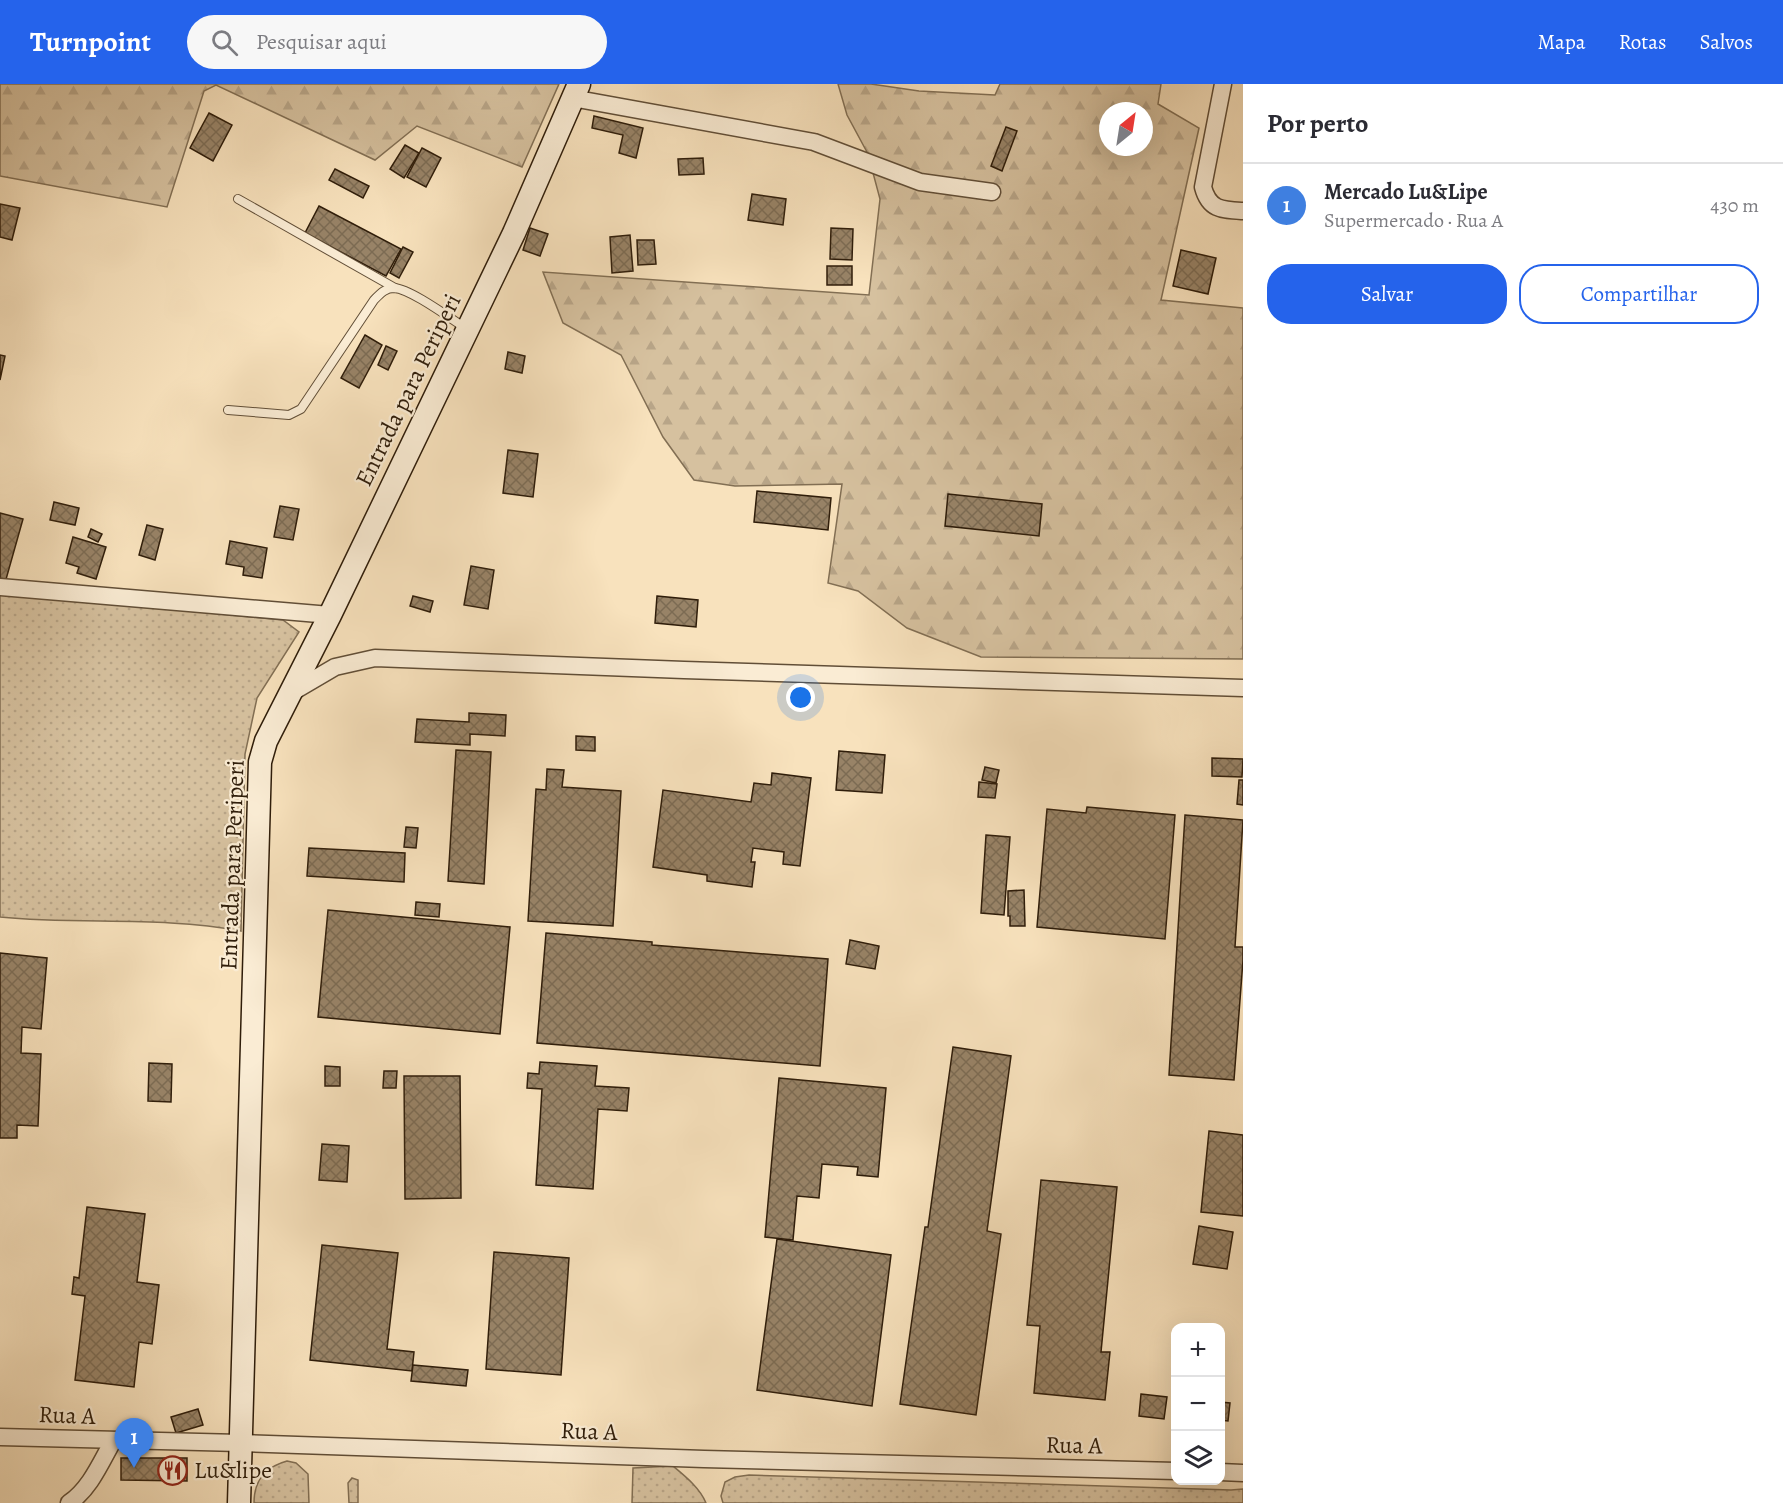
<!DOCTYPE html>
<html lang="pt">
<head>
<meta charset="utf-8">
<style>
  body { margin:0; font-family:Alegreya,serif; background:#f7f7f7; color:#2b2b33 }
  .controls { position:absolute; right:18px; bottom:18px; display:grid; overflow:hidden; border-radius:12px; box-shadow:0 6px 24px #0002 }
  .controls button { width:54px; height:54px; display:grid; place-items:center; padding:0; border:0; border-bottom:2px solid #e1e1e2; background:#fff; color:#2b2b33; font:30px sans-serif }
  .compass { position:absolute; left:1099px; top:18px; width:54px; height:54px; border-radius:50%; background:#fff; box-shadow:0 6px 24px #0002; rotate:30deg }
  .you { position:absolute; left:801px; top:614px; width:21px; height:21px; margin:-15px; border:4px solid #fff; border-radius:50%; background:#1a73e8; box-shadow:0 0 0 9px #1a73e833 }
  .badge { display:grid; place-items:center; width:39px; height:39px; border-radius:50%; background:#2563eb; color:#fff; font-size:20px; font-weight:700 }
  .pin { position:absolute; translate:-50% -50px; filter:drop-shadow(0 2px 3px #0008) }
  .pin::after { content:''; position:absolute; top:32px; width:21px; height:18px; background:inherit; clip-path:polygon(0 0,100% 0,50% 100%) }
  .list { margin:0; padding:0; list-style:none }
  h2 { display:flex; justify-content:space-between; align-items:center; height:78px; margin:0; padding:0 24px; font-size:26px }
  h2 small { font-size:20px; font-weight:400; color:#7c7c81 }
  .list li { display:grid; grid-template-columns:39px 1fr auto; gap:18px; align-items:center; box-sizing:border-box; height:84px; padding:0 24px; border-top:2px solid #e1e1e2 }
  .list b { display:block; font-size:22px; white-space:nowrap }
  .list p { margin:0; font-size:20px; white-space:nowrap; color:#7c7c81 }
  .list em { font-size:20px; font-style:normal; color:#7c7c81 }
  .actions { display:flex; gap:12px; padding:18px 24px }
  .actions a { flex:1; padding:14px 0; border:2px solid #2563eb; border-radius:24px; text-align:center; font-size:21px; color:#2563eb }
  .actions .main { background:#2563eb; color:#fff }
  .icon { flex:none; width:33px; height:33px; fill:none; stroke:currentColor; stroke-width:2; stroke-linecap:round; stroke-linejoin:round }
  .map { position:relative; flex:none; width:1243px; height:1419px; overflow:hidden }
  header { display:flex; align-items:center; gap:36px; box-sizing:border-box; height:84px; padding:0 30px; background:#2563eb; color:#fff }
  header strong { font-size:28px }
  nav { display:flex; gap:33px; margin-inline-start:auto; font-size:21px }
  .search { width:420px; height:54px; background:#f7f7f7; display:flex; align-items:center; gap:15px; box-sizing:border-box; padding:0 21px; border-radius:33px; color:#7c7c81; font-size:22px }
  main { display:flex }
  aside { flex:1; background:#fff }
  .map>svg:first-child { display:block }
</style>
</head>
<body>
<header>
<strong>Turnpoint</strong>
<div class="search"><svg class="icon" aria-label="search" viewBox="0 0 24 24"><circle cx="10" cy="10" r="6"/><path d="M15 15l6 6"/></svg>Pesquisar aqui</div>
<nav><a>Mapa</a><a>Rotas</a><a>Salvos</a></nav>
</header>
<main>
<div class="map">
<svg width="1243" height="1419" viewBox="0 0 1243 1419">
  <defs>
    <pattern id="grass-dots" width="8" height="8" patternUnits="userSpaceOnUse" patternTransform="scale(1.5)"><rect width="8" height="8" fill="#d6c19f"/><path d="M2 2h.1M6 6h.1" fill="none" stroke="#b8a588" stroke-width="1.8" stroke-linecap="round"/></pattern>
    <pattern id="forest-firs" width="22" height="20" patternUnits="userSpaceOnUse" patternTransform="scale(1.5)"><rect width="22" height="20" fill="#d6c19f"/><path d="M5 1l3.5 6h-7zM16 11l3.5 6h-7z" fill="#b8a588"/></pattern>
    <pattern id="building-cross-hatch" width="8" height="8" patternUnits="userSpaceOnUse" patternTransform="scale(1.5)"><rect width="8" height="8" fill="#988367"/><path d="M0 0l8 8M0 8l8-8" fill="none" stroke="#7c6b53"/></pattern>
  </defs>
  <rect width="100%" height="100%" fill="#f8e2bd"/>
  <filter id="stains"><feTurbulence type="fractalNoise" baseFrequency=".00333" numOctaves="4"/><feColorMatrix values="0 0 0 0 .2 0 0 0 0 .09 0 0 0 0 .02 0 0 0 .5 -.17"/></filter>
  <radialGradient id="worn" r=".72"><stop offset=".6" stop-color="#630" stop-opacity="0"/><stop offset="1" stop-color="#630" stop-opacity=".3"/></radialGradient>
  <g fill="url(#grass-dots)" stroke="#826f54" stroke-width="1.5">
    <path d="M 0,509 L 283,536 L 299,548 L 257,614 L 245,670 L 241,847 C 161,832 81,841 0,833 Z"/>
    <path d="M 287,1377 L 296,1379 L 308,1390 L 309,1419 L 254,1419 C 254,1396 265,1383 287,1377 Z"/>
    <path d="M 673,1382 C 685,1392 700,1404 706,1419 L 632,1419 L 633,1384 Z"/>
    <path d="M 749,1391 L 1231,1406 L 1243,1405 L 1243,1419 L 723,1419 L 721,1412 L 725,1398 L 735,1393 Z"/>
    <path d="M 352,1394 L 358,1396 L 358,1419 L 349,1419 L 348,1399 Z"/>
  </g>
  <g fill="url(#forest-firs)" stroke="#826f54" stroke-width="1.5" fill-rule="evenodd">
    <path d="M 0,0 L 559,0 L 522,83 L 417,42 L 375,76 L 216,1 L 204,7 L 167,123 L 0,92 Z"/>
    <path d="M 838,0 L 871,0 L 919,7 L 995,11 L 1000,0 L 1161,0 L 1158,20 L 1199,44 L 1161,216 L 1243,224 L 1243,575 L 981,573 L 907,544 L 858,507 L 828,499 L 842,400 L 735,402 L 694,396 L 663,353 L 621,271 L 563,239 L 543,188 L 869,211 L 880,115 L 868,70 L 847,31 ZM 1108,27 L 1144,27 L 1144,63 L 1108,63 Z"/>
  </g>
  <g fill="url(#building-cross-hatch)" stroke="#2f1d0a" stroke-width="1.5">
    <path d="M 209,29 L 232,41 L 213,77 L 190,64 Z"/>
    <path d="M 594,32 L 643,44 L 636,74 L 619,69 L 623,51 L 592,44 Z"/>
    <path d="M 1006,43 L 1017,47 L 1002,87 L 991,82 Z"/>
    <path d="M 405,61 L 419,69 L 404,94 L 390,85 Z"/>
    <path d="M 422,64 L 441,74 L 426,103 L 407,93 Z"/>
    <path d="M 703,74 L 704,90 L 679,91 L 678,75 Z"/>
    <path d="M 335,85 L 369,102 L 363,114 L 329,96 Z"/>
    <path d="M 752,110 L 786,115 L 783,141 L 748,136 Z"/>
    <path d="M 0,120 L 20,124 L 12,156 L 0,153 Z"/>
    <path d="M 319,122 L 401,165 L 386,192 L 305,149 Z"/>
    <path d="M 530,144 L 548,150 L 540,172 L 523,166 Z"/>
    <path d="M 831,144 L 853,145 L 852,176 L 830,175 Z"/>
    <path d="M 630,151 L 633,187 L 612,189 L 610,153 Z"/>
    <path d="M 637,156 L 654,156 L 656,180 L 638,181 Z"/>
    <path d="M 403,163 L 413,168 L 399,194 L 390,189 Z"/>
    <path d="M 1181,166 L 1216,174 L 1208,210 L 1173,202 Z"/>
    <rect x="827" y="182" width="25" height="19"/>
    <path d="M 365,251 L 382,261 L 359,304 L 341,294 Z"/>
    <path d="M 386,262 L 397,267 L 388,286 L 378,281 Z"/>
    <path d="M 508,268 L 525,272 L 522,289 L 505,285 Z"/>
    <path d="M 0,271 L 5,272 L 0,296 Z"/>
    <path d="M 508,366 L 538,370 L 533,413 L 503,409 Z"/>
    <path d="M 757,407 L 831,414 L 828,446 L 754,438 Z"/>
    <path d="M 948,410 L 1042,420 L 1039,452 L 945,442 Z"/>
    <path d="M 54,418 L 79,424 L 75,441 L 50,436 Z"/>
    <path d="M 280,422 L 299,425 L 293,456 L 274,453 Z"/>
    <path d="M 0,429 L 23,435 L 5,499 L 0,498 Z"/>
    <path d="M 147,441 L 163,445 L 155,476 L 139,471 Z"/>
    <path d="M 91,445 L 102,450 L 98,458 L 88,453 Z"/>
    <path d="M 73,453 L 106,463 L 96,495 L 77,489 L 79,483 L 66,479 Z"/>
    <path d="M 230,457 L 267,464 L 262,494 L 243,491 L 244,483 L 226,480 Z"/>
    <path d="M 471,482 L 494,486 L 488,525 L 464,521 Z"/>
    <path d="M 413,512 L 433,517 L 430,528 L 410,522 Z"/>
    <path d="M 657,512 L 698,516 L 696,543 L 655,539 Z"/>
    <path d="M 469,629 L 506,631 L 505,652 L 470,650 L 470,661 L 415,658 L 417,635 L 469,638 Z"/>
    <path d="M 576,652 L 595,653 L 595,667 L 576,666 Z"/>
    <path d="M 456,666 L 491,668 L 484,800 L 448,797 Z"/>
    <path d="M 839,667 L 885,671 L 882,709 L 836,706 Z"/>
    <path d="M 1212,674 L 1243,675 L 1242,693 L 1212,692 Z"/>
    <path d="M 985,683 L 999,686 L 996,699 L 982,696 Z"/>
    <path d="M 547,685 L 564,686 L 562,703 L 621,707 L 613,842 L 528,837 L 536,705 L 546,706 Z"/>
    <path d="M 772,689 L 811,694 L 800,782 L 783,780 L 784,768 L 753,764 L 751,778 L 755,778 L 752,803 L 707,797 L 707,791 L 653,783 L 663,706 L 751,718 L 754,699 L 771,701 Z"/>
    <path d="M 1239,696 L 1243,696 L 1243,721 L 1237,720 Z"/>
    <path d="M 979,698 L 997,700 L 995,714 L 978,713 Z"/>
    <path d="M 1087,723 L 1175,731 L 1165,855 L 1037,843 L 1047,725 L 1086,729 Z"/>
    <path d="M 1185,731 L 1243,736 L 1235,863 L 1243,863 L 1243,876 L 1234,996 L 1169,991 Z"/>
    <path d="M 406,743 L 418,744 L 416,764 L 404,763 Z"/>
    <path d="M 986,751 L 1010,753 L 1004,831 L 981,829 Z"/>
    <path d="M 309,764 L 405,769 L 404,798 L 307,792 Z"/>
    <path d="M 1024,806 L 1025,842 L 1010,842 L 1010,832 L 1008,832 L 1008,807 Z"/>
    <path d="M 416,818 L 440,820 L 439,833 L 415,831 Z"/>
    <path d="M 328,826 L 510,843 L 500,950 L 318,933 Z"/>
    <path d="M 546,849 L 652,858 L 652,861 L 828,875 L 820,982 L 537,959 Z"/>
    <path d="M 850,856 L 879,862 L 875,885 L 846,880 Z"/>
    <path d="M 0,869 L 47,874 L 41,945 L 22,943 L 21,969 L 41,970 L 38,1042 L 17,1041 L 17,1054 L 0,1054 Z"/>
    <path d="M 953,963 L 1011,972 L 987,1147 L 1001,1150 L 976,1331 L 900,1320 L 925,1143 L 928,1143 Z"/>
    <path d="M 540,978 L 597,982 L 595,1002 L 629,1004 L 627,1027 L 598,1025 L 593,1105 L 536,1101 L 542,1005 L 527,1004 L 528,989 L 539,990 Z"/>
    <path d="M 149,979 L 172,980 L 171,1018 L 148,1017 Z"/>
    <path d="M 325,982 L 340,983 L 340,1002 L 325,1002 Z"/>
    <path d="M 384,987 L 397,987 L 396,1004 L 383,1004 Z"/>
    <path d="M 404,992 L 460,992 L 461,1114 L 405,1115 Z"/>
    <path d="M 779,994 L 886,1004 L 878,1093 L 857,1091 L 858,1083 L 822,1080 L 819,1114 L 797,1112 L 793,1156 L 765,1153 Z"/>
    <path d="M 1209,1047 L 1243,1051 L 1243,1132 L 1201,1128 Z"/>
    <path d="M 322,1060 L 349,1062 L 347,1098 L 319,1096 Z"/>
    <path d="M 1041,1096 L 1117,1103 L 1101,1268 L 1110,1268 L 1105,1316 L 1034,1309 L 1040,1242 L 1027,1241 Z"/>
    <path d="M 87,1123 L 145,1130 L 137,1198 L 159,1201 L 152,1260 L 139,1258 L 134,1303 L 75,1296 L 85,1212 L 72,1210 L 74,1193 L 79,1194 Z"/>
    <path d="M 1199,1142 L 1233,1148 L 1227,1185 L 1193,1180 Z"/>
    <path d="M 777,1155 L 891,1171 L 872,1322 L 757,1306 Z"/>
    <path d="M 322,1161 L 398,1169 L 387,1265 L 414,1268 L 412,1287 L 310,1276 Z"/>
    <path d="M 494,1168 L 569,1174 L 561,1291 L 486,1285 Z"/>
    <path d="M 413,1281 L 468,1286 L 466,1302 L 411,1297 Z"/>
    <path d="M 1141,1310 L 1167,1313 L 1164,1335 L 1139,1332 Z"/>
    <path d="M 1220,1318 L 1230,1319 L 1228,1337 L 1220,1336 Z"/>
    <path d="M 198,1325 L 203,1341 L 176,1349 L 171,1333 Z"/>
    <path d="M 121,1374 L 187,1374 L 187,1397 L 121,1396 Z"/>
  </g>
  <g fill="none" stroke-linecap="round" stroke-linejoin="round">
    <defs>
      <g id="lane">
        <path d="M 238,115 L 395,204"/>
        <path d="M 228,326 L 289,331 L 301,325 L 374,216 C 380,210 385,204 394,204 C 411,205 451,235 467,245"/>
      </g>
      <g id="street">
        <path d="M 1223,0 L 1203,103 C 1209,126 1222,126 1243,127"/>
        <path d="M 572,14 L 814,58 L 920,98 L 992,108"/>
        <path d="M 0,503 L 330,531"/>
        <path d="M 289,610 L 335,583 L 375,574 L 684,586 L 1243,604"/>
        <path d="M 0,1353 L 240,1359 L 704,1375 L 1176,1387"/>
        <path d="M 1220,1388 L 1243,1389"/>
        <path d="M 69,1419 C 90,1405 101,1378 113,1357"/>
      </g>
      <path id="secondary" d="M 239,1419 L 260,678 L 266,657 L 330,531 L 514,149 L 579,0"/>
    </defs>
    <use href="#lane" stroke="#614e37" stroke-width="10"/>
    <use href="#street" stroke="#614e37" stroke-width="19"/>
    <use href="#secondary" stroke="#2f1d0a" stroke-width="25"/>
    <use href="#lane" stroke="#faecd4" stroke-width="8"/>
    <use href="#street" stroke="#faecd4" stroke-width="16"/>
    <use href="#secondary" stroke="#faecd4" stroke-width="22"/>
  </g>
  <defs>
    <symbol id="restaurant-ring" viewBox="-11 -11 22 22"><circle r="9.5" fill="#faecd4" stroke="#8f2418" stroke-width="1.5"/><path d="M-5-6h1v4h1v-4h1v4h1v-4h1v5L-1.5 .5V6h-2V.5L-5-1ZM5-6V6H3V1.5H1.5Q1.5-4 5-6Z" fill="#8f2418"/></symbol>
  </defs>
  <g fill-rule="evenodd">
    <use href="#restaurant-ring" x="156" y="1370" width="33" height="33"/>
  </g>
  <g text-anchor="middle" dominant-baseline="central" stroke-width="4.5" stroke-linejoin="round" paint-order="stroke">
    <g font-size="24" fill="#2f1d0a" stroke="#faecd4">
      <text transform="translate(408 306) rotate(-64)">Entrada para Periperi</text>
      <text transform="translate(232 781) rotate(-88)">Entrada para Periperi</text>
      <text transform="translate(67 1331) rotate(2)">Rua A</text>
      <text transform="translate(589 1347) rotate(2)">Rua A</text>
      <text transform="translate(1074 1361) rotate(1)">Rua A</text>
    </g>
    <g font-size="24" fill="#2f1d0a" stroke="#faecd4" text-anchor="start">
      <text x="194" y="1386">Lu&amp;lipe</text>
    </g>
  </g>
  <rect width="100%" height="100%" filter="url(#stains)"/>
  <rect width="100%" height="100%" fill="url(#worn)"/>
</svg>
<div class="controls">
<button>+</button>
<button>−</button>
<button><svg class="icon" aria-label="layers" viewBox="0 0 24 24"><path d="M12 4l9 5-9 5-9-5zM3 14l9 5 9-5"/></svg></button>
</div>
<svg class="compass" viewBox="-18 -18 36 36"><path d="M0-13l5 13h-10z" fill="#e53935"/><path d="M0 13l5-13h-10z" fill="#7c7c81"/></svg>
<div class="you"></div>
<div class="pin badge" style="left:134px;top:1384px;background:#3f7fe0">1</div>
</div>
<aside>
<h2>Por perto<small></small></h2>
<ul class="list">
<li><span class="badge" style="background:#3f7fe0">1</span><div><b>Mercado Lu&amp;Lipe</b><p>Supermercado · Rua A</p></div><em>430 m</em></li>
</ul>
<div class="actions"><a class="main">Salvar</a><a>Compartilhar</a></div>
</aside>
</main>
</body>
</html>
